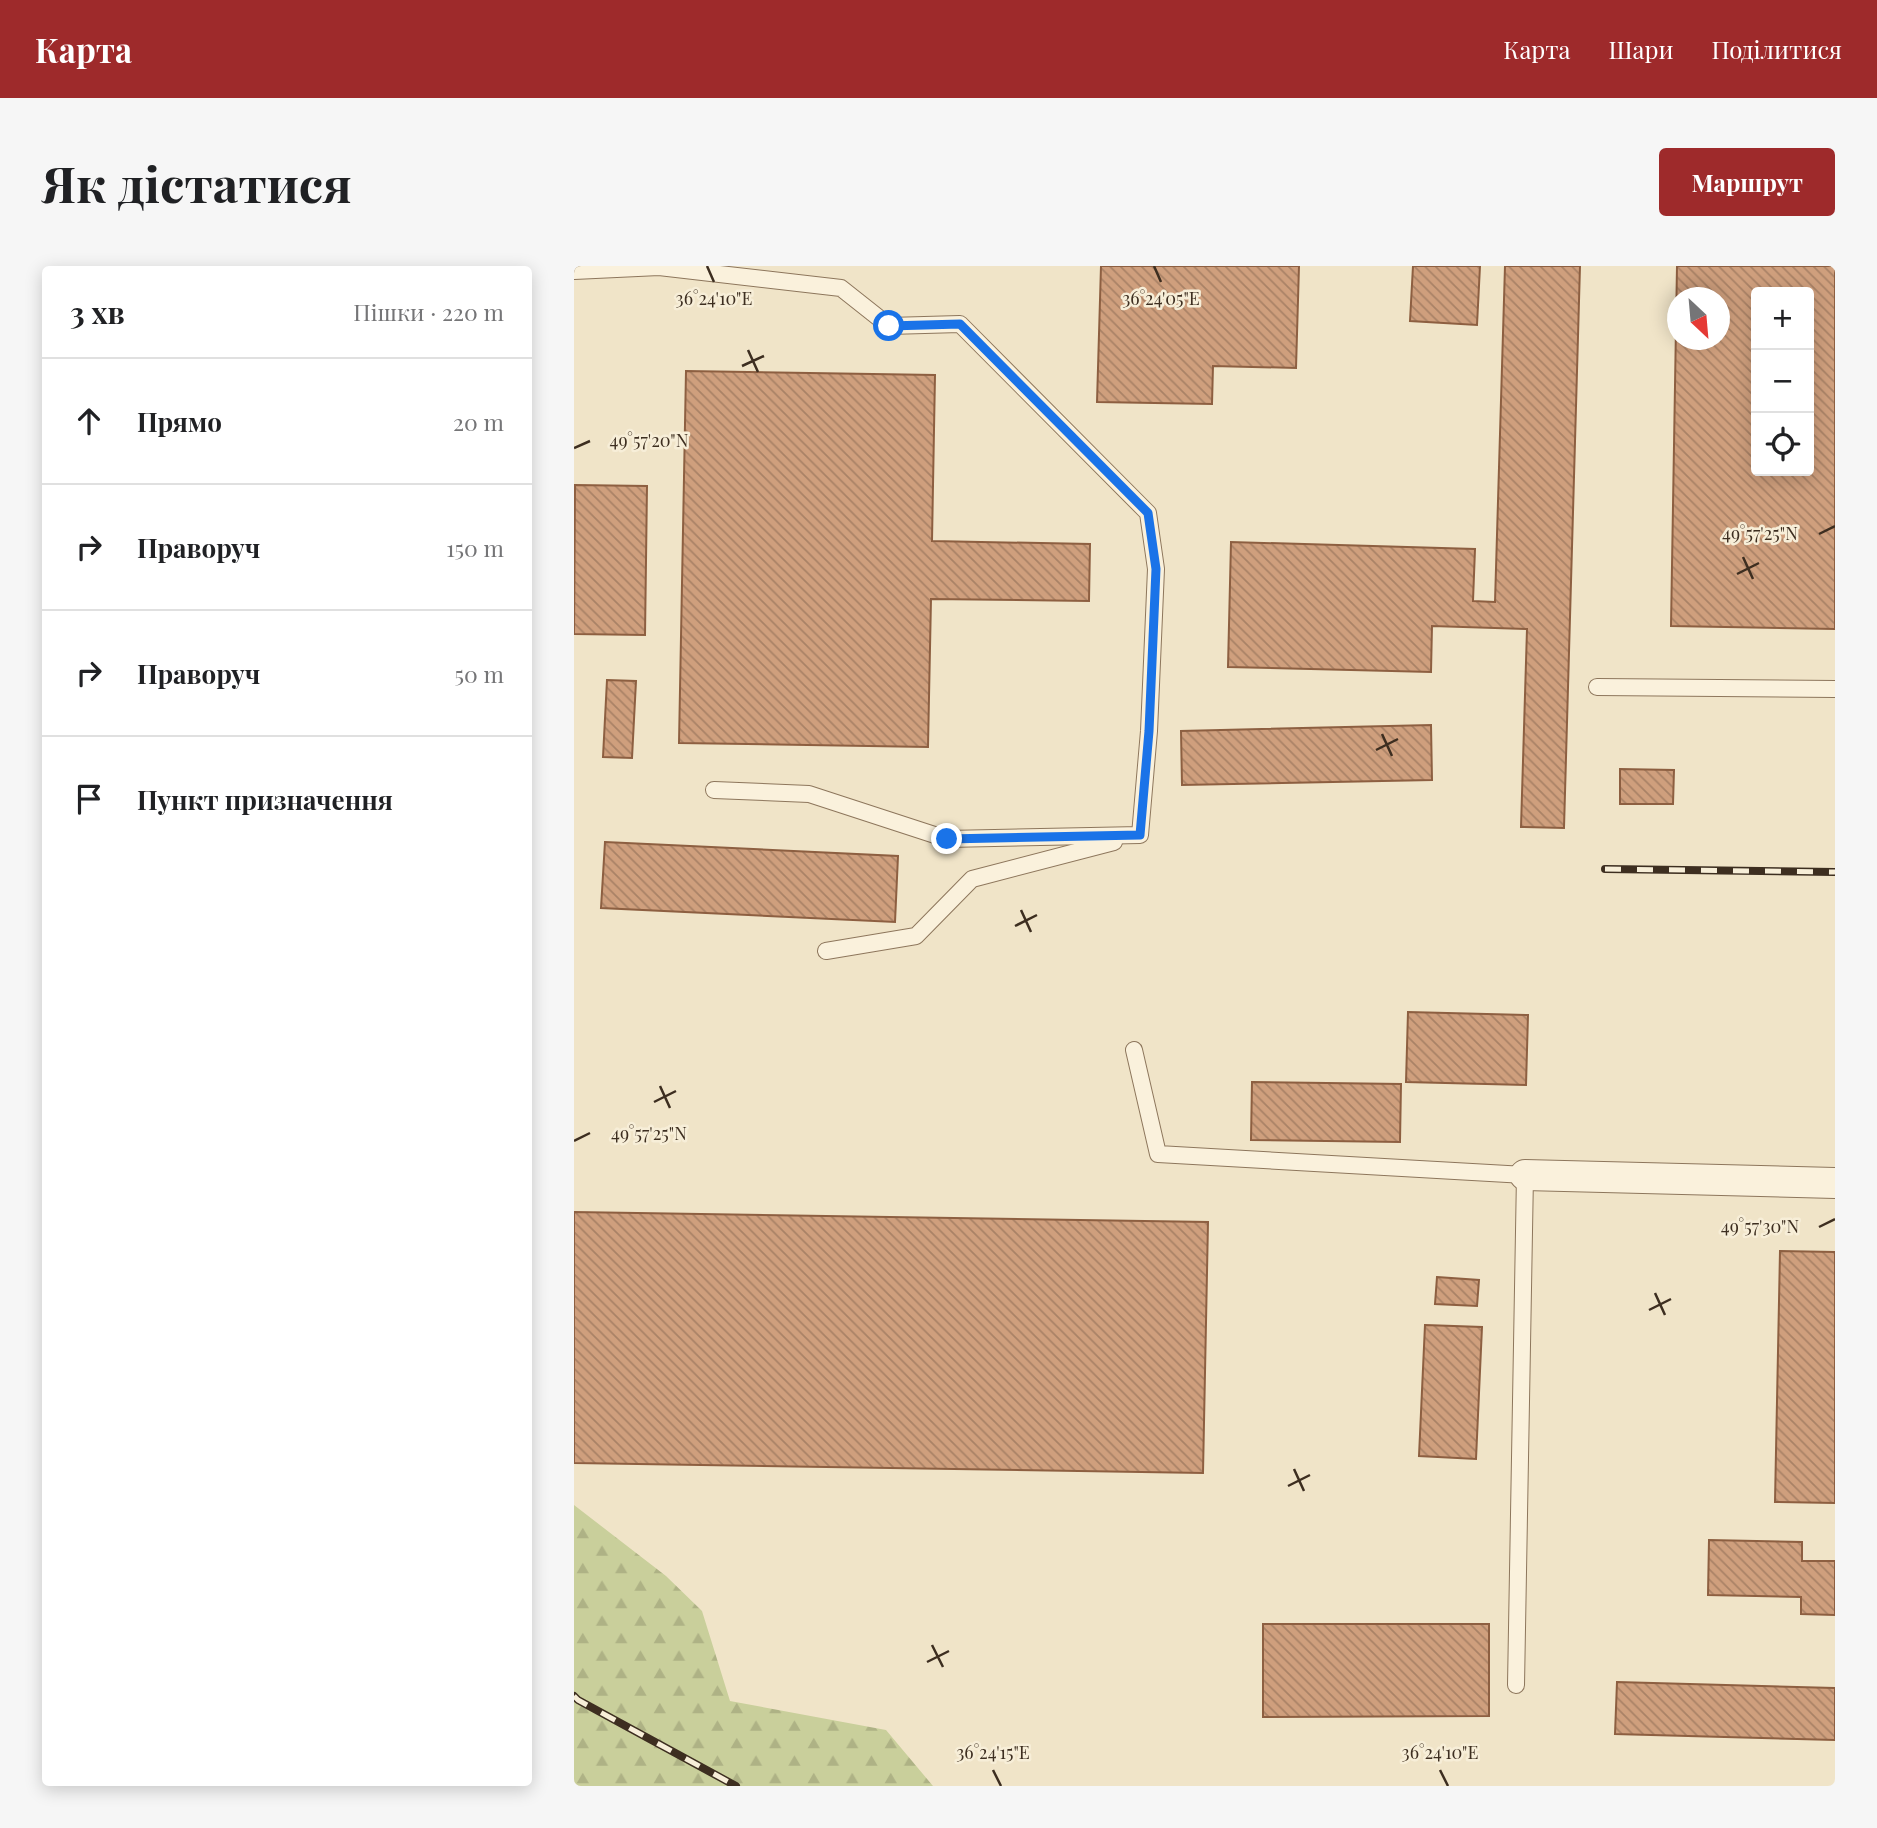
<!DOCTYPE html>
<html lang="uk">
<head>
<meta charset="utf-8">
<style>
  body { margin:0; font-family:"Playfair Display",serif; background:#f6f6f6; color:#202124 }
  .controls { position:absolute; right:21px; top:21px; display:grid; overflow:hidden; border-radius:7px; box-shadow:0 4px 18px #0003 }
  .controls button { width:63px; height:63px; display:grid; place-items:center; padding:0; border:0; border-bottom:2px solid #e0e0e0; background:#fff; color:#202124; font:35px sans-serif }
  .compass { position:absolute; left:1093px; top:21px; width:63px; height:63px; border-radius:50%; background:#fff; box-shadow:0 4px 18px #0003; rotate:154deg }
  .stop { position:absolute; width:21px; height:21px; margin:-16px; border:5px solid #1a73e8; border-radius:50%; background:#fff }
  .stop.end { background:#1a73e8; border-color:#fff; box-shadow:0 2px 7px #0008 }
  .list { margin:0; padding:0; list-style:none }
  h2 { display:flex; justify-content:space-between; align-items:center; height:91px; margin:0; padding:0 28px; font-size:30px }
  h2 small { font-size:23px; font-weight:400; color:#757577 }
  .list li { display:grid; grid-template-columns:46px 1fr auto; gap:21px; align-items:center; box-sizing:border-box; height:126px; padding:0 28px; border-top:2px solid #e0e0e0 }
  .list b { display:block; font-size:26px; white-space:nowrap }
  .list em { font-size:23px; font-style:normal; color:#757577 }
  .icon { flex:none; width:38px; height:38px; fill:none; stroke:currentColor; stroke-width:2; stroke-linecap:round; stroke-linejoin:round }
  .map { position:relative; flex:none; width:1261px; height:1520px; overflow:hidden; border-radius:7px }
  header { display:flex; align-items:center; gap:42px; box-sizing:border-box; height:98px; padding:0 35px; background:#9e2a2b; color:#fff }
  header strong { font-size:33px }
  nav { display:flex; gap:38px; margin-inline-start:auto; font-size:24px }
  .intro { display:flex; align-items:center; justify-content:space-between; box-sizing:border-box; height:168px; padding:0 42px }
  h1 { margin:0; font-size:49px }
  .button { padding:18px 32px; border-radius:7px; background:#9e2a2b; color:#fff; font-size:24px; font-weight:700 }
  main { display:flex; gap:42px; padding:0 42px }
  aside { flex:1; background:#fff; border-radius:7px; box-shadow:0 4px 18px #0003 }
  .map>svg:first-child { display:block }
</style>
</head>
<body>
<header>
<strong>Карта</strong>
<nav><a>Карта</a><a>Шари</a><a>Поділитися</a></nav>
</header>
<div class="intro"><h1>Як дістатися</h1><a class="button">Маршрут</a></div>
<main>
<aside>
<h2>3 хв<small>Пішки · 220 m</small></h2>
<ul class="list">
<li><svg class="icon" aria-label="ahead" viewBox="0 0 24 24"><path d="M12 20V5M6 11l6-6 6 6"/></svg><div><b>Прямо</b></div><em>20 m</em></li>
<li><svg class="icon" aria-label="right" viewBox="0 0 24 24"><path d="M7 20v-9h11M14 6l5 5-5 5"/></svg><div><b>Праворуч</b></div><em>150 m</em></li>
<li><svg class="icon" aria-label="right" viewBox="0 0 24 24"><path d="M7 20v-9h11M14 6l5 5-5 5"/></svg><div><b>Праворуч</b></div><em>50 m</em></li>
<li><svg class="icon" aria-label="arrive" viewBox="0 0 24 24"><path d="M6 21V4h12l-3 4 3 4H6"/></svg><div><b>Пункт призначення</b></div></li>
</ul>
</aside>
<div class="map">
<svg width="1261" height="1520" viewBox="0 0 1261 1520">
  <defs>
    <pattern id="forest-firs" width="22" height="20" patternUnits="userSpaceOnUse" patternTransform="scale(1.75)"><rect width="22" height="20" fill="#c9cf9b"/><path d="M5 1l3.5 6h-7zM16 11l3.5 6h-7z" fill="#aeb285"/></pattern>
    <pattern id="building-back-hatch" width="6" height="6" patternUnits="userSpaceOnUse" patternTransform="scale(1.75)"><rect width="6" height="6" fill="#cf9f7d"/><path d="M-1 5l2 2M0 0l6 6M5-1l2 2" fill="none" stroke="#a98266"/></pattern>
  </defs>
  <rect width="100%" height="100%" fill="#f0e4c8"/>
  <path fill="url(#forest-firs)" d="M 0,1239 L 92,1310 L 128,1345 L 156,1435 L 312,1464 L 359,1520 L 0,1520 Z"/>
  <g fill="url(#building-back-hatch)" stroke="#8d5f41" stroke-width="2" fill-rule="evenodd">
    <path d="M 527,0 L 725,0 L 722,102 L 639,100 L 638,138 L 523,136 Z"/>
    <path d="M 839,0 L 906,0 L 903,59 L 836,55 Z"/>
    <path d="M 931,0 L 1006,0 L 990,562 L 947,561 L 953,363 L 858,360 L 857,406 L 654,401 L 657,276 L 901,283 L 899,335 L 921,336 Z"/>
    <path d="M 1103,0 L 1261,0 L 1261,363 L 1097,360 ZM 1182,26 L 1235,26 L 1235,205 L 1182,205 ZM 1104,32 L 1146,32 L 1146,74 L 1104,74 Z"/>
    <path d="M 112,105 L 361,109 L 358,275 L 516,278 L 515,335 L 357,333 L 354,481 L 105,477 Z"/>
    <path d="M 1,219 L 73,220 L 71,369 L 0,368 Z"/>
    <path d="M 33,414 L 62,415 L 58,492 L 29,491 Z"/>
    <path d="M 857,459 L 858,514 L 608,519 L 607,465 Z"/>
    <path d="M 1046,503 L 1100,504 L 1099,538 L 1046,538 Z"/>
    <path d="M 31,576 L 324,590 L 321,656 L 27,642 Z"/>
    <path d="M 834,746 L 954,749 L 952,819 L 832,816 Z"/>
    <path d="M 678,816 L 827,818 L 826,876 L 677,874 Z"/>
    <path d="M 0,946 L 634,956 L 629,1207 L 0,1197 Z"/>
    <path d="M 1206,985 L 1261,986 L 1261,1237 L 1201,1236 Z"/>
    <path d="M 863,1011 L 905,1014 L 903,1040 L 861,1038 Z"/>
    <path d="M 851,1059 L 908,1061 L 902,1193 L 845,1190 Z"/>
    <path d="M 1135,1274 L 1228,1276 L 1228,1295 L 1261,1295 L 1261,1349 L 1227,1348 L 1227,1331 L 1134,1329 Z"/>
    <path d="M 689,1358 L 915,1358 L 915,1450 L 689,1451 Z"/>
    <path d="M 1043,1416 L 1261,1422 L 1261,1474 L 1041,1468 Z"/>
  </g>
  <g fill="none" stroke-linecap="round" stroke-linejoin="round">
    <defs>
      <g id="service">
        <path d="M 0,5 L 85,1 L 267,22 L 315,60 L 386,58 L 574,247 L 582,303 L 575,465 L 566,569 L 373,573 L 235,528 L 140,524"/>
        <path d="M 1023,421 L 1261,423"/>
        <path d="M 252,685 L 342,670 L 398,613 L 540,576"/>
        <path d="M 560,784 L 584,888 L 951,909 L 942,1419"/>
      </g>
      <path id="minor" d="M 951,909 L 1261,917"/>
    </defs>
    <use href="#service" stroke="#8d765c" stroke-width="18"/>
    <use href="#minor" stroke="#8d765c" stroke-width="32"/>
    <use href="#service" stroke="#faf1dc" stroke-width="16"/>
    <use href="#minor" stroke="#faf1dc" stroke-width="30"/>
    <defs>
      <g id="rail">
        <path d="M 1031,603 L 1261,606"/>
        <path d="M 0,1430 L 4,1434 L 162,1520"/>
      </g>
    </defs>
    <use href="#rail" stroke="#3d2e20" stroke-width="8"/>
    <use href="#rail" stroke="#f7eed8" stroke-width="5" stroke-dasharray="16" stroke-linecap="butt"/>
  </g>
  <g fill="none" stroke-linecap="round" stroke-linejoin="round">
    <path stroke="#1a73e8" stroke-width="9" d="M 315,60 L 386,58 L 574,247 L 582,303 L 575,465 L 566,569 L 373,573"/>
  </g>
  <path fill="none" stroke="#3d2e20" stroke-width="2.5" d="M 133,0 L 140,16M 580,0 L 587,16M 174,84 L 184,106M 168,100 L 190,90M 0,182 L 16,175M 1245,268 L 1261,260M 1169,291 L 1179,313M 1163,308 L 1185,297M 808,468 L 818,490M 802,484 L 824,473M 447,644 L 457,666M 441,660 L 463,649M 86,820 L 96,842M 80,836 L 102,825M 0,875 L 16,867M 1245,961 L 1261,953M 1081,1027 L 1091,1049M 1075,1044 L 1097,1033M 720,1203 L 730,1225M 714,1220 L 736,1209M 358,1379 L 369,1401M 353,1396 L 375,1385M 419,1504 L 427,1520M 866,1504 L 874,1520"/>
  <g font-size="18" text-anchor="middle" fill="#3d2e20" stroke="#f7eed8" stroke-width="5" stroke-linejoin="round" paint-order="stroke">
    <text x="140" y="39">36°24'10"E</text>
    <text x="587" y="39">36°24'05"E</text>
    <text x="75" y="181">49°57'20"N</text>
    <text x="1186" y="274">49°57'25"N</text>
    <text x="75" y="874">49°57'25"N</text>
    <text x="1186" y="967">49°57'30"N</text>
    <text x="419" y="1493">36°24'15"E</text>
    <text x="866" y="1493">36°24'10"E</text>
  </g>
</svg>
<div class="controls">
<button>+</button>
<button>−</button>
<button><svg class="icon" aria-label="locate" viewBox="0 0 24 24"><circle cx="12" cy="12" r="6"/><path d="M12 2v4M12 18v4M2 12h4M18 12h4"/></svg></button>
</div>
<svg class="compass" viewBox="-18 -18 36 36"><path d="M0-13l5 13h-10z" fill="#e53935"/><path d="M0 13l5-13h-10z" fill="#757577"/></svg>
<div class="stop" style="left:315px;top:60px"></div>
<div class="stop end" style="left:373px;top:573px"></div>
</div>
</main>
</body>
</html>
